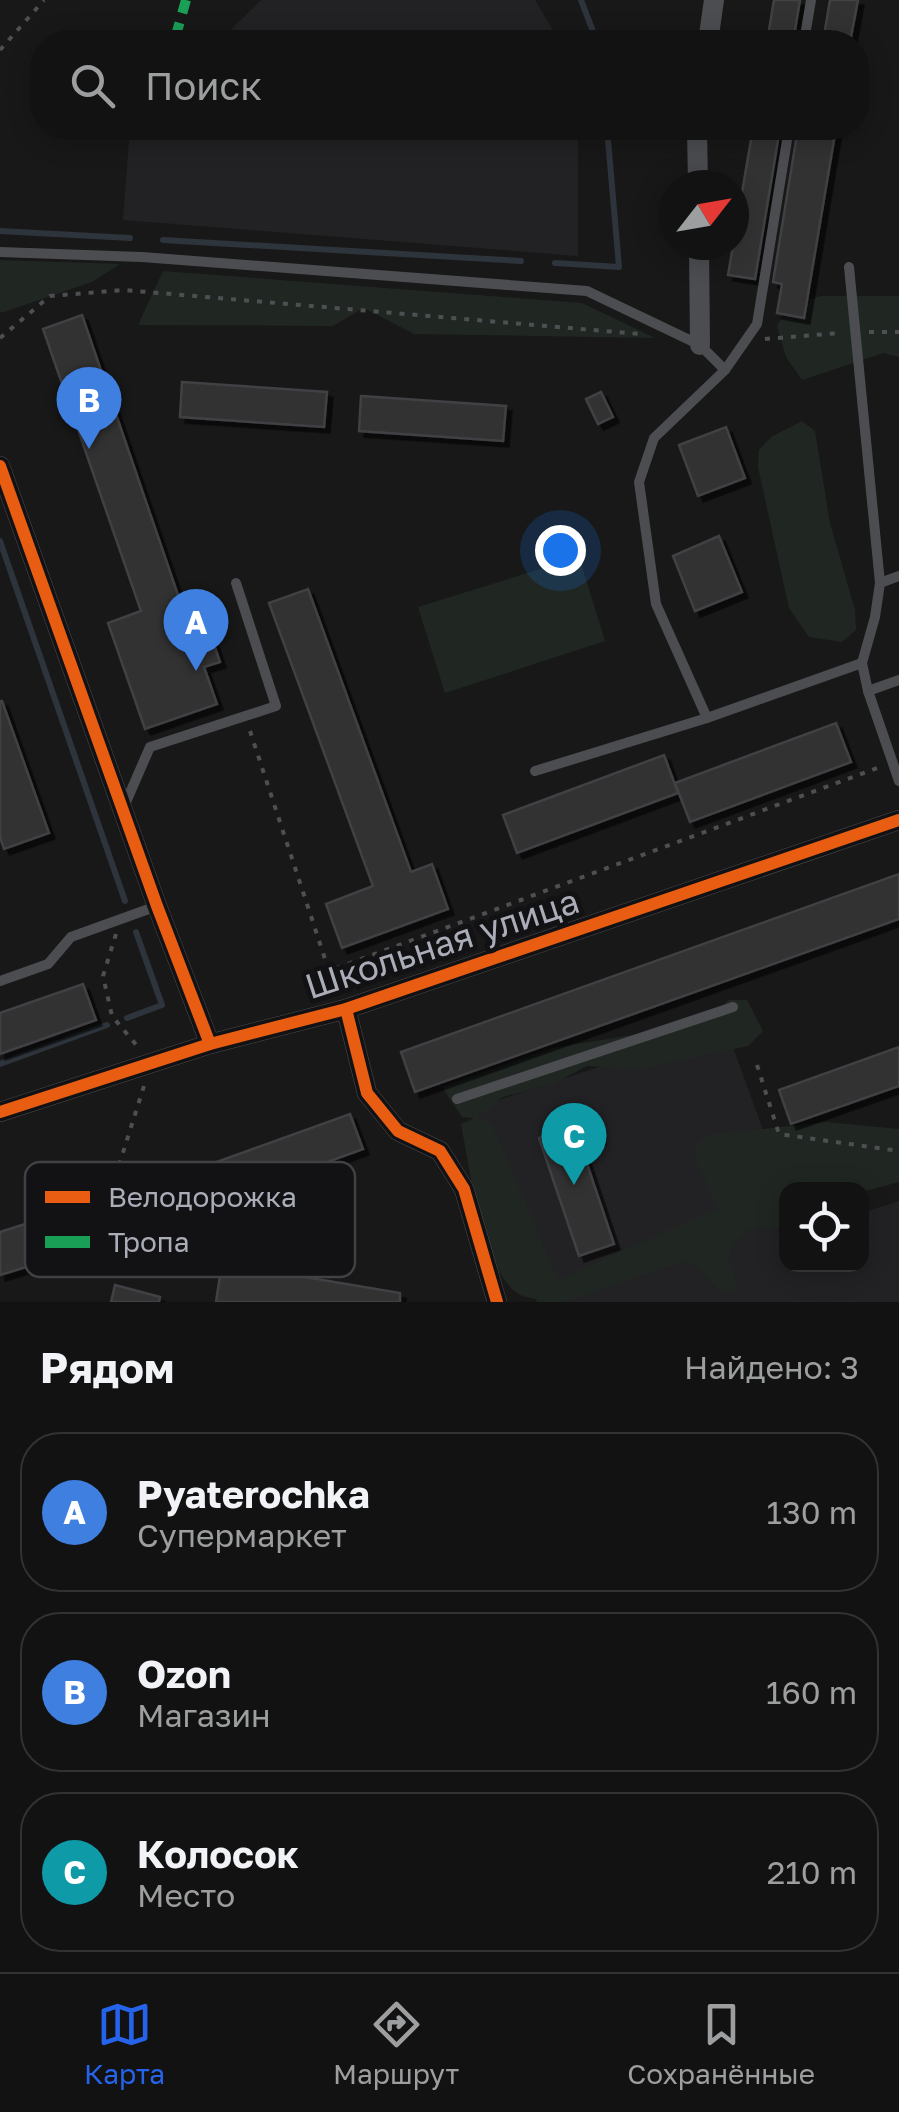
<!DOCTYPE html>
<html lang="ru">
<head>
<meta charset="utf-8">
<style>
  body { margin:0; font-family:"Golos Text",sans-serif; background:#1f2020; color:#f1f3f6 }
  .controls { position:absolute; right:30px; bottom:30px; display:grid; overflow:hidden; border-radius:20px; box-shadow:0 5px 25px #0003 }
  .controls button { width:90px; height:90px; display:grid; place-items:center; padding:0; border:0; border-bottom:2px solid #313232; background:#121212; color:#f1f3f6; font:50px sans-serif }
  .compass { position:absolute; left:659px; top:170px; width:90px; height:90px; border-radius:50%; background:#121212; box-shadow:0 5px 25px #0003; rotate:59deg }
  .you { position:absolute; left:560px; top:550px; width:35px; height:35px; margin:-25px; border:8px solid #fff; border-radius:50%; background:#1a73e8; box-shadow:0 0 0 15px #1a73e833 }
  .badge { display:grid; place-items:center; width:65px; height:65px; border-radius:50%; background:#2563eb; color:#fff; font-size:32px; font-weight:700 }
  .pin { position:absolute; translate:-50% -82px; filter:drop-shadow(0 2px 5px #0008) }
  .pin::after { content:''; position:absolute; top:52px; width:35px; height:30px; background:inherit; clip-path:polygon(0 0,100% 0,50% 100%) }
  .list { margin:0; padding:0; list-style:none }
  h2 { display:flex; justify-content:space-between; align-items:center; height:130px; margin:0; padding:0 40px; font-size:42px }
  h2 small { font-size:32px; font-weight:400; color:#9c9e9f }
  .list li { display:grid; grid-template-columns:65px 1fr auto; gap:30px; align-items:center; box-sizing:border-box; height:160px; margin:0 20px 20px; padding:0 20px; border:2px solid #313232; border-radius:40px }
  .list b { display:block; font-size:38px; white-space:nowrap }
  .list p { margin:0; font-size:32px; white-space:nowrap; color:#9c9e9f }
  .list em { font-size:32px; font-style:normal; color:#9c9e9f }
  .icon { flex:none; width:55px; height:55px; fill:none; stroke:currentColor; stroke-width:2; stroke-linecap:round; stroke-linejoin:round }
  .map { position:relative; flex:none; width:899px; height:1302px; overflow:hidden }
  .search { position:absolute; background:#121212; box-shadow:0 5px 25px #0003; left:30px; right:30px; top:30px; height:110px; display:flex; align-items:center; gap:25px; box-sizing:border-box; padding:0 35px; border-radius:40px; color:#9c9e9f; font-size:38px }
  .sheet { height:670px; background:#121212 }
  nav { display:flex; justify-content:space-around; align-items:center; box-sizing:border-box; height:140px; border-top:2px solid #313232; background:#121212; font-size:28px; color:#9c9e9f }
  nav a { display:grid; justify-items:center; gap:5px }
  nav .on { color:#2563eb }
  .map>svg:first-child { display:block }
</style>
</head>
<body>
<div class="map">
<svg width="899" height="1302" viewBox="0 0 899 1302">
  <defs>
    <filter id="shadow"><feDropShadow dx="5.5" dy="5.5" stdDeviation="0" flood-color="#0009"/></filter>
  </defs>
  <rect width="100%" height="100%" fill="#181818"/>
  <g fill="#222224">
    <path d="M 261,0 L 535,0 L 560,42 L 218,42 Z"/>
    <path d="M 130,128 L 578,128 L 578,256 L 123,220 Z"/>
    <path d="M 725,1025 L 786,1193 L 786,1264 L 862,1264 L 862,1213 L 899,1201 L 899,1302 L 546,1302 L 472,1109 Z"/>
  </g>
  <g fill="#202722">
    <path d="M 0,260 L 120,264 L 92,282 L 4,312 L 0,312 Z"/>
    <path d="M 163,271 L 582,303 L 655,338 L 414,334 L 364,308 L 333,326 L 138,325 Z"/>
    <path d="M 821,296 L 899,296 L 899,357 L 883,353 L 802,380 L 786,357 L 777,326 L 789,306 Z"/>
    <path d="M 802,421 L 815,431 L 830,523 L 855,610 L 856,630 L 842,642 L 809,637 L 789,608 L 758,467 L 759,450 L 771,437 Z"/>
    <path d="M 579,557 L 605,641 L 445,693 L 418,607 Z"/>
    <path d="M 729,1000 L 747,1000 L 763,1031 L 748,1046 L 640,1069 L 587,1066 L 555,1083 L 503,1097 L 478,1117 L 493,1126 L 558,1280 L 718,1208 L 695,1161 L 697,1144 L 710,1135 L 826,1122 L 899,1129 L 899,1182 L 862,1192 L 862,1190 L 786,1190 L 786,1226 C 754,1231 744,1220 728,1256 L 738,1288 L 720,1292 L 697,1266 L 681,1262 L 563,1302 L 537,1302 L 536,1299 C 531,1298 525,1297 520,1295 C 483,1275 469,1164 461,1124 L 474,1118 L 462,1117 L 442,1087 L 552,1048 L 687,1026 L 704,1021 Z"/>
  </g>
  <g fill="none" stroke-linecap="round" stroke-linejoin="round">
    <g stroke="#2e343b" stroke-width="6">
      <path d="M 581,0 L 597,42"/>
      <path d="M 0,231 L 130,238"/>
      <path d="M 163,240 L 521,261"/>
      <path d="M 555,263 L 619,267 L 607,128"/>
      <path d="M 0,541 L 125,901"/>
      <path d="M 127,1018 L 162,1005 L 136,932"/>
      <path d="M 0,1064 L 107,1025"/>
    </g>
  </g>
  <g fill="#313132" stroke="#414144" stroke-width="2.5" filter="url(#shadow)">
    <path d="M 774,0 L 800,0 L 793,42 L 767,42 Z"/>
    <path d="M 830,0 L 858,0 L 850,42 L 823,42 Z"/>
    <path d="M 753,128 L 780,128 L 755,279 L 728,275 Z"/>
    <path d="M 798,128 L 836,128 L 804,318 L 777,313 L 782,284 L 773,282 Z"/>
    <path d="M 82,315 L 179,598 L 196,592 L 220,662 L 204,667 L 217,704 L 145,729 L 108,623 L 141,611 L 43,329 Z"/>
    <path d="M 182,382 L 327,392 L 324,427 L 180,417 Z"/>
    <path d="M 601,392 L 613,417 L 598,424 L 586,399 Z"/>
    <path d="M 361,396 L 506,406 L 503,441 L 359,431 Z"/>
    <path d="M 726,427 L 745,478 L 698,496 L 679,445 Z"/>
    <path d="M 719,536 L 742,592 L 695,611 L 673,556 Z"/>
    <path d="M 308,589 L 411,872 L 432,864 L 448,909 L 342,948 L 326,904 L 373,886 L 269,603 Z"/>
    <path d="M 0,701 L 2,701 L 49,833 L 4,849 L 0,837 Z"/>
    <path d="M 836,723 L 851,762 L 690,822 L 675,783 Z"/>
    <path d="M 664,755 L 678,793 L 517,853 L 503,815 Z"/>
    <path d="M 899,874 L 899,919 L 415,1092 L 401,1052 Z"/>
    <path d="M 83,984 L 96,1020 L 0,1054 L 0,1013 Z"/>
    <path d="M 899,1047 L 899,1086 L 791,1124 L 779,1090 Z"/>
    <path d="M 350,1114 L 363,1149 L 140,1230 L 140,1232 L 0,1275 L 0,1232 L 127,1192 L 128,1194 Z"/>
    <path d="M 594,1120 L 600,1139 L 581,1146 L 614,1244 L 579,1256 L 539,1138 Z"/>
    <path d="M 222,1263 L 400,1293 L 400,1302 L 216,1302 Z"/>
    <path d="M 115,1285 L 160,1297 L 159,1302 L 111,1302 Z"/>
  </g>
  <g fill="none" stroke-linecap="round" stroke-linejoin="round">
    <g stroke="#4e4f52" stroke-width="4" stroke-dasharray="5 8" stroke-linecap="butt">
      <path d="M 0,50 L 44,0"/>
      <path d="M 869,332 L 899,332"/>
      <path d="M 0,338 L 50,296 L 124,290 L 640,334"/>
      <path d="M 765,339 L 840,333"/>
      <path d="M 250,731 L 329,971 L 880,767"/>
      <path d="M 116,934 L 103,976 L 112,1016 L 138,1047"/>
      <path d="M 329,971 L 335,991"/>
      <path d="M 757,1065 L 779,1134 L 899,1151"/>
      <path d="M 144,1086 L 120,1162 L 152,1253 L 189,1253"/>
    </g>
    <g stroke="#4c4d51" stroke-width="10">
      <path d="M 804,42 L 811,0"/>
      <path d="M 0,252 L 142,257 L 587,291 L 700,345 L 725,370 L 654,438 L 639,482 L 656,604 L 707,718 L 862,663 L 868,691 L 899,781"/>
      <path d="M 849,267 L 880,583 L 875,617 L 862,663"/>
      <path d="M 725,370 L 757,324 L 789,128"/>
      <path d="M 880,583 L 899,576"/>
      <path d="M 868,691 L 899,680"/>
      <path d="M 535,771 L 707,718"/>
      <path d="M 123,809 L 150,747 L 276,706 L 236,583"/>
      <path d="M 0,981 L 48,964 L 71,937 L 157,906"/>
      <path d="M 457,1099 L 733,1007"/>
    </g>
    <g stroke="#4c4d51" stroke-width="20">
      <path d="M 708,42 L 714,0"/>
      <path d="M 697,128 L 698,185"/>
      <path d="M 699,245 L 700,345"/>
      <path d="M 0,466 L 157,906 L 210,1044"/>
      <path d="M 346,1009 L 367,1093 L 398,1131 L 440,1151 L 464,1189 L 497,1302"/>
      <path d="M 0,1112 L 210,1044 L 346,1009 L 899,820"/>
    </g>
    <path stroke="#1a9f57" stroke-width="10" stroke-dasharray="20 10" stroke-linecap="butt" d="M 174,42 L 186,0"/>
    <defs>
      <g id="cycleway">
        <path d="M 0,466 L 157,906 L 210,1044"/>
        <path d="M 346,1009 L 367,1093 L 398,1131 L 440,1151 L 464,1189 L 497,1302"/>
        <path d="M 0,1112 L 210,1044 L 346,1009 L 899,820"/>
      </g>
    </defs>
    <use href="#cycleway" stroke="#121214" stroke-width="19"/>
    <use href="#cycleway" stroke="#e95d12" stroke-width="12"/>
  </g>
  <g text-anchor="middle" dominant-baseline="central" stroke-width="10" stroke-linejoin="round" paint-order="stroke">
    <g font-size="35" fill="#aaadb8" stroke="#121214">
      <text transform="translate(442 943) rotate(-18)">Школьная улица</text>
    </g>
  </g>
  <rect x="25" y="1162" width="330" height="115" rx="15" fill="#121214" stroke="#404045" stroke-width="2.5"/>
  <rect x="45" y="1191" width="45" height="12" fill="#e95d12"/>
  <rect x="45" y="1236" width="45" height="12" fill="#1a9f57"/>
  <g font-size="28" fill="#aaadb8">
    <text x="108" y="1207">Велодорожка</text>
    <text x="108" y="1252">Тропа</text>
  </g>
</svg>
<div class="controls">
<button><svg class="icon" aria-label="locate" viewBox="0 0 24 24"><circle cx="12" cy="12" r="6"/><path d="M12 2v4M12 18v4M2 12h4M18 12h4"/></svg></button>
</div>
<svg class="compass" viewBox="-18 -18 36 36"><path d="M0-13l5 13h-10z" fill="#e53935"/><path d="M0 13l5-13h-10z" fill="#9c9e9f"/></svg>
<div class="you"></div>
<div class="pin badge" style="left:196px;top:671px;background:#3f7fe0">A</div>
<div class="pin badge" style="left:89px;top:449px;background:#3f7fe0">B</div>
<div class="pin badge" style="left:574px;top:1185px;background:#0f9aa8">C</div>
<div class="search"><svg class="icon" aria-label="search" viewBox="0 0 24 24"><circle cx="10" cy="10" r="6"/><path d="M15 15l6 6"/></svg>Поиск</div>
</div>
<section class="sheet">
<h2>Рядом<small>Найдено: 3</small></h2>
<ul class="list">
<li><span class="badge" style="background:#3f7fe0">A</span><div><b>Pyaterochka</b><p>Супермаркет</p></div><em>130 m</em></li>
<li><span class="badge" style="background:#3f7fe0">B</span><div><b>Ozon</b><p>Магазин</p></div><em>160 m</em></li>
<li><span class="badge" style="background:#0f9aa8">C</span><div><b>Колосок</b><p>Место</p></div><em>210 m</em></li>
</ul>
</section>
<nav>
<a class="on"><svg class="icon" aria-label="map" viewBox="0 0 24 24"><path d="M3 6l6-2 6 2 6-2v14l-6 2-6-2-6 2zM9 4v14M15 6v14"/></svg>Карта</a>
<a><svg class="icon" aria-label="directions" viewBox="0 0 24 24"><path d="M12 3l9 9-9 9-9-9zM9 14v-3h6M13 9l2 2-2 2"/></svg>Маршрут</a>
<a><svg class="icon" aria-label="saved" viewBox="0 0 24 24"><path d="M7 4h10v16l-5-4-5 4z"/></svg>Сохранённые</a>
</nav>
</body>
</html>
